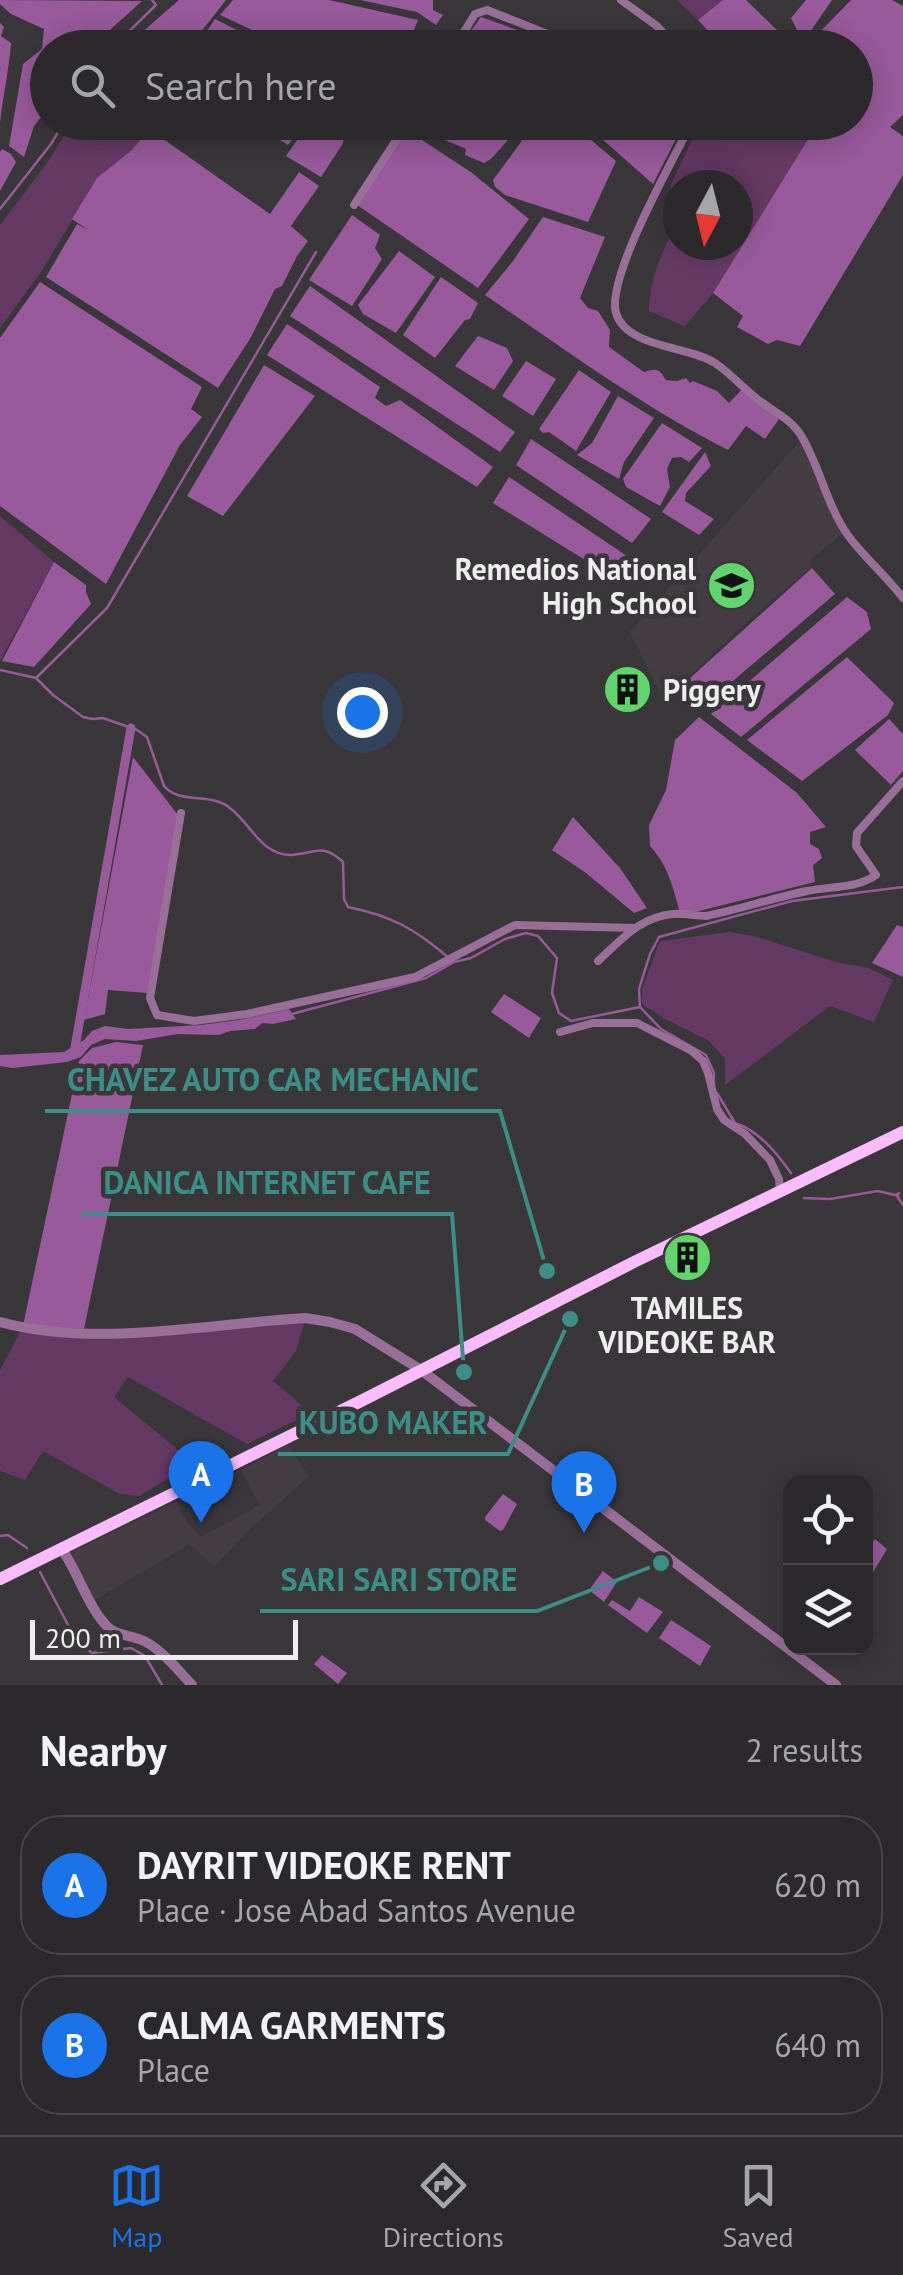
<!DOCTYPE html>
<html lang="en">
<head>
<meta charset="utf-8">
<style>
  body { margin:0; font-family:"PT Sans",sans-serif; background:#373537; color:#f1f3f6 }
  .controls { position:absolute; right:30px; bottom:30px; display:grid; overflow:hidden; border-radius:20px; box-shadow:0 5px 25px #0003 }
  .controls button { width:90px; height:90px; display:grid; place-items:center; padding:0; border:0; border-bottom:2px solid #474547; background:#2b292b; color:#f1f3f6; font:50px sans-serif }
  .compass { position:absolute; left:663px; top:170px; width:90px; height:90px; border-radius:50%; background:#2b292b; box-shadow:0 5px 25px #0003; rotate:187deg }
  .scale { position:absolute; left:30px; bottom:25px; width:268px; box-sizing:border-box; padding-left:10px; border:5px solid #efeeef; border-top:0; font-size:28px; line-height:35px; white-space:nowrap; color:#efeeef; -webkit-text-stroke:8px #393739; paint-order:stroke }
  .you { position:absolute; left:362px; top:712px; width:35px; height:35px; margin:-25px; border:8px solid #fff; border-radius:50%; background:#1a73e8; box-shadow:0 0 0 15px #1a73e833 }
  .badge { display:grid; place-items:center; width:65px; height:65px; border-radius:50%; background:#1a73e8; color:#fff; font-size:32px; font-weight:700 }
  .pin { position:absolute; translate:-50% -82px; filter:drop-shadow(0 2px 5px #0008) }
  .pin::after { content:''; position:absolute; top:52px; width:35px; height:30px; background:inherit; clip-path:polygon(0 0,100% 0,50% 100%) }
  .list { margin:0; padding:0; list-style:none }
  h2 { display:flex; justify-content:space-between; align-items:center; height:130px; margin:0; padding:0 40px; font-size:42px }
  h2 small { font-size:32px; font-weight:400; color:#a6a6a9 }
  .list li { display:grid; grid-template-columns:65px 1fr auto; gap:30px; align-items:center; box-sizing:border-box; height:140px; margin:0 20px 20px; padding:0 20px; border:2px solid #474547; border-radius:40px }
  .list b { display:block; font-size:38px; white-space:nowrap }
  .list p { margin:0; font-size:32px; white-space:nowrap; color:#a6a6a9 }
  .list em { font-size:32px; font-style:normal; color:#a6a6a9 }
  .icon { flex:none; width:55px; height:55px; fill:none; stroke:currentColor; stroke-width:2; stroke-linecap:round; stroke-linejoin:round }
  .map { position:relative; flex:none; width:903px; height:1685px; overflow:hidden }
  .search { position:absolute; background:#2b292b; box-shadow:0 5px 25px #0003; left:30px; right:30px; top:30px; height:110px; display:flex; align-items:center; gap:25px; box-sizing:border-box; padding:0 35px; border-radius:55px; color:#a6a6a9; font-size:38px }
  .sheet { height:450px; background:#2b292b }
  nav { display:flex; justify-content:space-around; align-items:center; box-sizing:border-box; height:140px; border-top:2px solid #474547; background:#2b292b; font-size:28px; color:#a6a6a9 }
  nav a { display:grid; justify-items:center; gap:5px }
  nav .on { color:#1a73e8 }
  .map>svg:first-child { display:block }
</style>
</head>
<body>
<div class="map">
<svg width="903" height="1685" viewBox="0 0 903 1685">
  <rect width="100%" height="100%" fill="#393739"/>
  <g fill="#443d44">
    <path d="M 801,440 L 844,532 L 810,560 L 811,567 L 768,603 L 681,683 L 675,685 L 661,695 L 630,632 Z"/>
    <path d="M 288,1445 L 309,1476 L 249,1530 L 214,1567 L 190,1544 L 93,1601 L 72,1558 L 72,1552 L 178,1501 L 183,1516 L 201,1537 L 260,1505 L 241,1470 Z"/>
  </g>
  <g fill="#643a65">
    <path d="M 677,0 L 723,0 L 698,20 Z"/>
    <path d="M 72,123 L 156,123 L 132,150 L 97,179 L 41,272 L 0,328 L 0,225 L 47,163 Z"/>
    <path d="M 700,123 L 818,123 L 713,293 L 685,326 L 649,311 C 649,278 664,249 678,219 L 678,245 L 738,245 L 738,185 L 678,185 L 678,193 L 670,187 Z"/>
    <path d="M 0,516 L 54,562 L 0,661 Z"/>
    <path d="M 729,932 L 754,936 L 836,962 L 869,968 L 893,980 L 874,1022 L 830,1006 L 725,1085 L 725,1059 L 709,1041 L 665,1019 L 642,1004 L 642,989 L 660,941 Z"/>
    <path d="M 305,1321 L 296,1351 L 273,1381 L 311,1413 L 247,1444 L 128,1377 L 114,1397 L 194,1463 L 139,1496 L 120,1494 L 43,1451 L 25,1480 L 0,1471 L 0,1370 L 20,1332 L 87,1338 Z"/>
  </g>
  <g fill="#985a9b">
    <path d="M 0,0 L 142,1 L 91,47 L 48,48 L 47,110 L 34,126 L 24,157 L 9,146 L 23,64 L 42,49 L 44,29 L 11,14 L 0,4 Z"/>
    <path d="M 179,0 L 226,0 L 189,47 L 125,47 Z"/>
    <path d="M 233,0 L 329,0 L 418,20 L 407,47 L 289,47 L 220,15 Z"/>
    <path d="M 360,0 L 433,0 L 433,10 L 443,15 L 436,25 L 417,12 Z"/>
    <path d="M 723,0 L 746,0 L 779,32 L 758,47 L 733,47 L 723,36 L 711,34 L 698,20 Z"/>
    <path d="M 806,0 L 832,0 L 810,32 L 797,30 L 791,18 Z"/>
    <path d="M 851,0 L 892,0 L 903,6 L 903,115 L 890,127 L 903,136 L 903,175 L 800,346 L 777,340 L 768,344 L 737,327 L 743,316 L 713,293 L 818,123 L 856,122 L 856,48 L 805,47 Z"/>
    <path d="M 481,17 L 523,32 L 512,47 L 459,47 Z"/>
    <path d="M 215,19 L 271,47 L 226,47 L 205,34 Z"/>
    <path d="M 0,23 L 4,27 L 1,36 L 11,43 C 9,70 3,95 0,123 Z"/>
    <path d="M 419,122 L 490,123 L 511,137 L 491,159 L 484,163 L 465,155 L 466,149 L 424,131 L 419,133 L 415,130 Z"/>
    <path d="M 262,123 L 262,122 L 304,123 L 288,145 L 259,127 Z"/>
    <path d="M 309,123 L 320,123 L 344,139 L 342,145 L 321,177 L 286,156 Z"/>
    <path d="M 535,123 L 571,123 L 616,161 L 588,222 L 505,195 L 495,187 L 493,180 Z"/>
    <path d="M 584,123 L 684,123 L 653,184 Z"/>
    <path d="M 149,129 L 270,214 L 299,172 L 319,186 L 291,226 L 308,241 L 297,256 L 282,286 L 275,289 L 250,339 L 218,388 L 46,277 L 77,224 L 88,230 L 72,219 L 97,178 L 132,150 Z"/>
    <path d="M 407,130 L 472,173 L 529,219 L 478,288 L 357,205 Z"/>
    <path d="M 2,149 L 11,154 L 16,162 L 0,191 L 0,152 Z"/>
    <path d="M 352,215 L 380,235 L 375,248 L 382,259 L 352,306 L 309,280 Z"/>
    <path d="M 543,217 L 605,237 L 580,298 L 588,308 L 598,311 L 610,330 L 609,347 L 644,372 C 657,368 659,369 666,380 L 677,381 L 686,378 L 690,383 L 693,381 L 717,391 L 729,403 L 743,388 L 779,419 L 765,439 L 746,426 L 728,450 C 643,407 564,349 485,295 L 513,261 Z"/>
    <path d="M 399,251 L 435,277 L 396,333 L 363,314 L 358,305 Z"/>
    <path d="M 441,277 L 478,303 L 470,319 L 465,320 L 435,358 L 403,335 Z"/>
    <path d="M 40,282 L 202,387 L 191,409 L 202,417 L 180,445 L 106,584 L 0,506 L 0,338 Z"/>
    <path d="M 310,286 L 515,432 L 500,452 L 290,316 Z"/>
    <path d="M 287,324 L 380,387 L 375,398 L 386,406 L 400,400 L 493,467 L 477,487 L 267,355 Z"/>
    <path d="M 478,336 L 507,348 L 513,361 L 494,390 L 455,366 Z"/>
    <path d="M 526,361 L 556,379 L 533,416 L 502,396 Z"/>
    <path d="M 264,365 L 315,396 L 223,516 L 187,496 Z"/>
    <path d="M 579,370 L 611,392 L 576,451 L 549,432 L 543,433 L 539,429 Z"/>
    <path d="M 618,396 L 654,418 L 624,462 L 619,479 L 577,455 L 592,443 Z"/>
    <path d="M 662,423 L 702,448 L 689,462 L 681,457 L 672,458 L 667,469 L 670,487 L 660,506 L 626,487 L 623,479 Z"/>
    <path d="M 531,439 L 651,519 L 632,543 L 516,465 Z"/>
    <path d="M 705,452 L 711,466 L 686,493 L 685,501 L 714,519 L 699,535 L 662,512 Z"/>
    <path d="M 509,477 L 627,556 L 611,576 L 493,503 Z"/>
    <path d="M 54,562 L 86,585 L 86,592 L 91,604 L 34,667 L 2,661 Z"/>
    <path d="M 812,568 L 835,594 L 700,709 L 678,689 Z"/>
    <path d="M 847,597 L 867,612 L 871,629 L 741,737 L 711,714 Z"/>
    <path d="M 847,657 L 894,703 L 888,715 L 802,781 L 747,740 Z"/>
    <path d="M 699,717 L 797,793 L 826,827 L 810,832 L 810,844 L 819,849 L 822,858 L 813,865 L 815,882 L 695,912 L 679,910 C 673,886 667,864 650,846 L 649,825 L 666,790 L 675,740 Z"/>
    <path d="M 889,719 L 903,734 L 903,771 L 891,785 L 855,750 Z"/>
    <path d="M 133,757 L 178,815 L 147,993 L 108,990 L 105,1014 L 84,1020 Z"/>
    <path d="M 573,817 L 620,868 L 647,908 L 634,913 L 586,873 L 552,850 Z"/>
    <path d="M 897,925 L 903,927 L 903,977 L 872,963 Z"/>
    <path d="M 504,994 L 541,1018 L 529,1038 L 491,1012 Z"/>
    <path d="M 289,1009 L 296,1019 L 273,1024 L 262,1023 L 255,1029 L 230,1031 L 219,1035 L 178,1034 L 136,1041 L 105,1039 L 91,1045 L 81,1057 L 67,1062 L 13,1068 L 0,1066 L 0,1055 L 64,1052 L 84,1040 L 92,1031 L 105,1026 L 128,1029 L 200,1025 L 239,1020 Z"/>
    <path d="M 116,1042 L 143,1045 L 84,1329 L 23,1326 L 79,1061 L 92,1048 Z"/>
    <path d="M 503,1494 L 517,1504 L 503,1530 L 500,1531 L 485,1520 L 485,1517 Z"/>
    <path d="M 875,1539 L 887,1549 L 866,1584 L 866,1550 Z"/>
    <path d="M 603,1571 L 617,1582 L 604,1602 L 589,1590 Z"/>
    <path d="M 639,1597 L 663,1612 L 647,1633 L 608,1605 L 612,1600 L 630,1611 Z"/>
    <path d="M 671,1620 L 711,1646 L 700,1666 L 659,1638 Z"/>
    <path d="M 322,1655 L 347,1673 L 338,1684 L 314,1664 Z"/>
  </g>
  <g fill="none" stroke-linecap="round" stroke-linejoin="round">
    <g stroke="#985a9b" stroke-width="2.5">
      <path d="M 112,48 L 156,5 L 152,0"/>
      <path d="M 0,209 L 51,144 L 64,122"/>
      <path d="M 0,670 L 36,678 L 53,695 L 83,717 L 93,719 L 103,718 L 137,730 L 147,737 L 164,786 C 180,805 211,792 230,808 C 251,824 261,855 291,855 C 315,854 322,842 343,862 L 344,899 L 348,907 C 392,916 415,929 449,958"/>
      <path d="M 37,677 L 107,608 L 316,252"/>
      <path d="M 292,1014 L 426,978 L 454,962 L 471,958 L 505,939 L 526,933 L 538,936 L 557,958 L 552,993 L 559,1013 L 571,1021 L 640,1007"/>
      <path d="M 714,1085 L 714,1073 L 706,1055 L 661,1029 L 640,1007 L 639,989 L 650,954 L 659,937 L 792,901 L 903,887"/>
      <path d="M 717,1093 L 735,1123 C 759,1131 776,1152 791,1173"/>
      <path d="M 804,1198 L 830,1199 L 878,1191 L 895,1195 L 899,1193 L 897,1196 L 903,1205"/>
      <path d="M 0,1536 L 8,1535 L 27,1548"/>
      <path d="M 40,1572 L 77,1642 L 92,1653 L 131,1648 L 145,1656 L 162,1685"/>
    </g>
    <path stroke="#985a9b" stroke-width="9" d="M 74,1053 L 131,728"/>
    <g stroke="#996f9a" stroke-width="8">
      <path d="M 621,0 L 657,26 L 677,48"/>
      <path d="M 454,48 L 475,14 L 487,10 L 583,48"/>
      <path d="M 692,122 C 674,158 606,277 616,313 C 626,348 690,346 715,363 C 730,373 742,387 756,398 C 773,412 791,418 802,437 C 820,468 827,505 847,534 C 862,555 886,576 903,598"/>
      <path d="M 354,205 L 408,122"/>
      <path d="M 181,813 L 150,998 L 157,1015 L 194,1021 L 247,1014 L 415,977 L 515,925 L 635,928"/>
      <path d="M 598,961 C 622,939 640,917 673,914 C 684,913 695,916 706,916 C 740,909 773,898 807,891 C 831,886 856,889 876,875 L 856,846 L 857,833 L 903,781"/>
      <path d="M 560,1032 L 593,1023 L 637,1023 L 692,1051 L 703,1061 L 708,1073 L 717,1109 L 724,1120 L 745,1134 L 770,1160 L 779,1179 L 780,1192"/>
    </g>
    <g stroke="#996f9a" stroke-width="10">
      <path d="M 0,1322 C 97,1348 206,1324 305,1318 L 330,1322 L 355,1329 L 421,1370 L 836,1685"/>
      <path d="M 61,1548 C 78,1571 89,1611 110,1629 C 119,1636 136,1636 146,1642 C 164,1652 178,1670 192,1685"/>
    </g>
    <path stroke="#fbbcfe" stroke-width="12" d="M 0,1579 L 363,1400 L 636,1261 L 903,1132"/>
  </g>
  <defs>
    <symbol id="school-disc" viewBox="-11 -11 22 22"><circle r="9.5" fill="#5fd56b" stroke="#393739"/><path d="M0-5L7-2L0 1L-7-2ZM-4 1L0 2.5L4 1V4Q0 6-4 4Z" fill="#111"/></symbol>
    <symbol id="building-disc" viewBox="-11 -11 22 22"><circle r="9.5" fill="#5fd56b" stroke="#393739"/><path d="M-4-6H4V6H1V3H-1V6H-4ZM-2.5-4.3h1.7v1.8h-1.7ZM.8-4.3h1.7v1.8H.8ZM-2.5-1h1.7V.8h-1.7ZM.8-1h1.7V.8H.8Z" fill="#111"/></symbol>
  </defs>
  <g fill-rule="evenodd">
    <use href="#school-disc" x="704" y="558" width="55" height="55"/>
    <use href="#building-disc" x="600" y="662" width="55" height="55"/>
    <use href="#building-disc" x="660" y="1230" width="55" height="55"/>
  </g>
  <g text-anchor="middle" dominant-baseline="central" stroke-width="9" stroke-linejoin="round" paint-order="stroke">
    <g font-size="30" font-weight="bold" fill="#efeeef" stroke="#393739" text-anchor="end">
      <text x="696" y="568">Remedios National<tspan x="696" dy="34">High School</tspan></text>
      <text x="663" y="689" text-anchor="start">Piggery</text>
      <text x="687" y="1307" text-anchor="middle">TAMILES<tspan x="687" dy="34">VIDEOKE BAR</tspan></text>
    </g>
  </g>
  <path fill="none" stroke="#3c8e88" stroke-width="4" d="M547 1271L500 1111H45M464 1372L452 1214H82M570 1319L508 1454H278M661 1563L537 1611H260"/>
  <g fill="#3c8e88" stroke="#393739" stroke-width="4">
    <circle cx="547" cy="1271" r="10"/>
    <circle cx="464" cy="1372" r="10"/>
    <circle cx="570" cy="1319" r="10"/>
    <circle cx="661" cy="1563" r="10"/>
  </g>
  <g font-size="32" text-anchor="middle" font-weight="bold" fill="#3c8e88" stroke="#393739" stroke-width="9" stroke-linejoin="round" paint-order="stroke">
    <text x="273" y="1091">CHAVEZ AUTO CAR MECHANIC</text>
    <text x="267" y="1194">DANICA INTERNET CAFE</text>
    <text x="393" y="1434">KUBO MAKER</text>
    <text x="399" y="1591">SARI SARI STORE</text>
  </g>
</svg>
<div class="controls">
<button><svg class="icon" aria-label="locate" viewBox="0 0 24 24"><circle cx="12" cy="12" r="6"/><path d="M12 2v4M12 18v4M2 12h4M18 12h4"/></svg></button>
<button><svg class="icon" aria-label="layers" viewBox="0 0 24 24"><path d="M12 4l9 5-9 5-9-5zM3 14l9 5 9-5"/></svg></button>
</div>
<svg class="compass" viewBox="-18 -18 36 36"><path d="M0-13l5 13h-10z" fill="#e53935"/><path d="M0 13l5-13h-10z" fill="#a6a6a9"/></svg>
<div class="scale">200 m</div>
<div class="you"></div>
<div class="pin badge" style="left:201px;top:1523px">A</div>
<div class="pin badge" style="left:584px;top:1533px">B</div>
<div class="search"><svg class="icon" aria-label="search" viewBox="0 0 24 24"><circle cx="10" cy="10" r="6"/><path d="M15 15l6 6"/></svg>Search here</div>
</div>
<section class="sheet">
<h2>Nearby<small>2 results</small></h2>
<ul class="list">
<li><span class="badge">A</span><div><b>DAYRIT VIDEOKE RENT</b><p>Place · Jose Abad Santos Avenue</p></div><em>620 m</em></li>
<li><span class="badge">B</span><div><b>CALMA GARMENTS</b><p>Place</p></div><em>640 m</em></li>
</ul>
</section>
<nav>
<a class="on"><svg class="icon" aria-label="map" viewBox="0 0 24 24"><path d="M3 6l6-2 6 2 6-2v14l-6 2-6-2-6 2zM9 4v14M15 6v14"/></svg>Map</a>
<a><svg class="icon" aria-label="directions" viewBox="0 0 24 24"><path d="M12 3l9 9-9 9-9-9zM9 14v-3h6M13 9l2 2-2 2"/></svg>Directions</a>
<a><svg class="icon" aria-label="saved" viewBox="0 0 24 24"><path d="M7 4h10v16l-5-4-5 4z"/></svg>Saved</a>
</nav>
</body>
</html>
